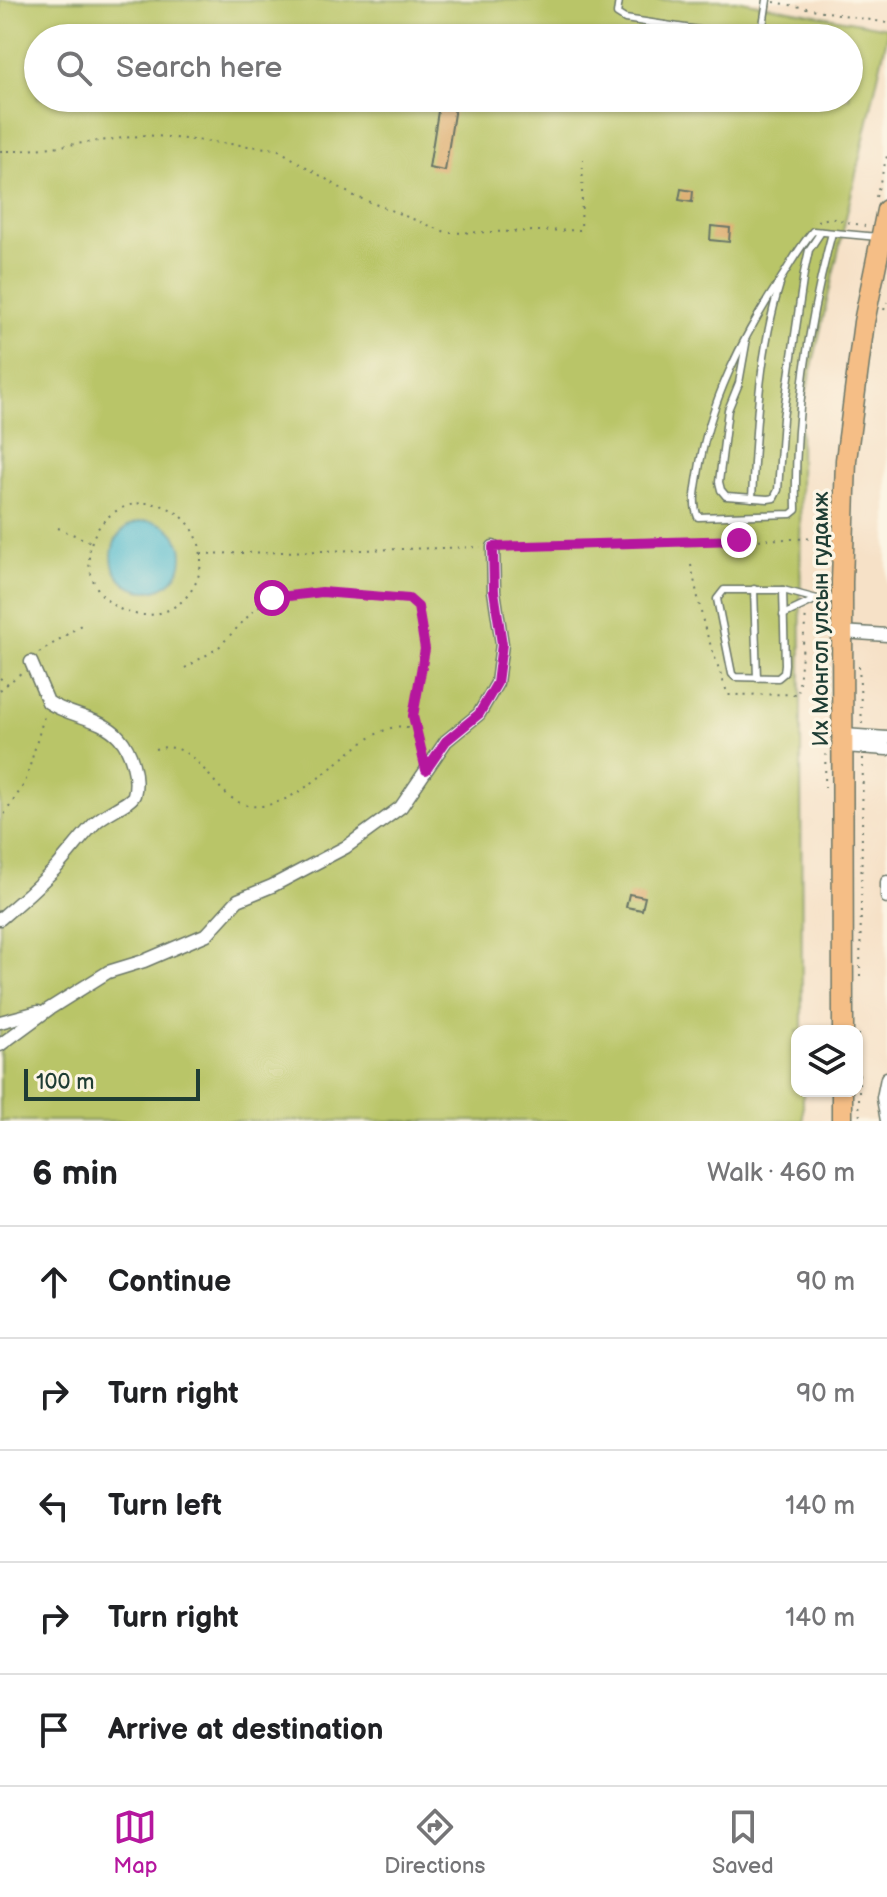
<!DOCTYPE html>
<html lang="en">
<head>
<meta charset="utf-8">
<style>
  body { margin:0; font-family:"Balsamiq Sans",sans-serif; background:#f6f6f6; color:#202124 }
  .controls { position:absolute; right:24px; bottom:24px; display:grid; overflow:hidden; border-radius:16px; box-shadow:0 2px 6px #0004 }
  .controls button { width:72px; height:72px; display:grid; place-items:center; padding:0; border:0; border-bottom:2px solid #e0e0e0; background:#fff; color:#202124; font:40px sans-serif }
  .scale { position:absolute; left:24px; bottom:20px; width:176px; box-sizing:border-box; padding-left:8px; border:4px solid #1f3d34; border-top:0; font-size:22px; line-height:28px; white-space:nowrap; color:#1f3d34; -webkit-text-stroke:6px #fcf5e5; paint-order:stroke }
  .stop { position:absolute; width:24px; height:24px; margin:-18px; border:6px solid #b5179e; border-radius:50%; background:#fff }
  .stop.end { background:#b5179e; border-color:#fff; box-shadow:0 2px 8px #0008 }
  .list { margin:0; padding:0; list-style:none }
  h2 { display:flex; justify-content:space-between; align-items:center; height:104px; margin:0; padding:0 32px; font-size:34px }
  h2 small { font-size:26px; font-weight:400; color:#757577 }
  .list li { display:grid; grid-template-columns:52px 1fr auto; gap:24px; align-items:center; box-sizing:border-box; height:112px; padding:0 32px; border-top:2px solid #e0e0e0 }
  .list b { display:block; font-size:30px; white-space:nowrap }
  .list em { font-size:26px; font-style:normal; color:#757577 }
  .icon { flex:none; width:44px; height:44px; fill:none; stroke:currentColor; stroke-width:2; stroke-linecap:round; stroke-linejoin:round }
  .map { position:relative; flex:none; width:887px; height:1121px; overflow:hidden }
  .search { position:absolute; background:#fff; box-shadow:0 2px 6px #0004; left:24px; right:24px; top:24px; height:88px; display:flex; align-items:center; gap:20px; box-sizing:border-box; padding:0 28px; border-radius:44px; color:#757577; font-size:30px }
  .sheet { height:664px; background:#fff }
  nav { display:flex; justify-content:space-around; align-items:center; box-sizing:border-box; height:112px; border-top:2px solid #e0e0e0; background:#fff; font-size:22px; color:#757577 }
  nav a { display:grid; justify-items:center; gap:4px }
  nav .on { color:#b5179e }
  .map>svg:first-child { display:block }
</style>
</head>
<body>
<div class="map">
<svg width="887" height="1121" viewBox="0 0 887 1121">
  <rect width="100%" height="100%" fill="#fcf5e5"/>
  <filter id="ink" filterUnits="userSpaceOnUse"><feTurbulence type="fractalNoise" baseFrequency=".0125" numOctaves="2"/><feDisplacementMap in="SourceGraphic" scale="16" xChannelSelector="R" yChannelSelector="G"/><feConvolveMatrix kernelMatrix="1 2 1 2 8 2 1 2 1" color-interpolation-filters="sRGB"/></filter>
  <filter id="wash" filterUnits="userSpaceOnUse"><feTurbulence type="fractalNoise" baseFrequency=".006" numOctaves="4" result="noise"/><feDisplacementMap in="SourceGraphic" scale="32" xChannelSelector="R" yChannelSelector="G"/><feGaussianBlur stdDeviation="1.8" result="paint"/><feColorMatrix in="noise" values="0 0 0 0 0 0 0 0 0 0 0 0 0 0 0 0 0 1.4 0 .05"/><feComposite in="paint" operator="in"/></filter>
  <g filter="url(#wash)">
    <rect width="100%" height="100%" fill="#f6e1c7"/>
    <path fill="#b9c567" stroke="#6c814e" stroke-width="2" fill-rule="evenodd" d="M 0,0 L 736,0 L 887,28 L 887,37 L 800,420 L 802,1031 L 797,1031 L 797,1091 L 803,1091 L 803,1121 L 0,1121 ZM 38,38 L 849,38 L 849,98 L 38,98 Z"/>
    <circle fill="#50b9cd" stroke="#387b80" stroke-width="2" cx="147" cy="556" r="35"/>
    <g id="blocks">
      <g fill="#daa766">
        <path d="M 439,105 L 455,107 L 445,171 L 429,168 Z"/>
        <path d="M 681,189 L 693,191 L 692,202 L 679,200 Z"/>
        <path d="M 711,226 L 730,228 L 729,242 L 710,240 Z"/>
        <path d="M 629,894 L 645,897 L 642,910 L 626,907 Z"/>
      </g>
    </g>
  </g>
  <g filter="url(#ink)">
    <use href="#blocks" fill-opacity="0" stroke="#6a7667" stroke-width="2"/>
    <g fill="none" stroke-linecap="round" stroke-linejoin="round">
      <defs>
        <g id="lane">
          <path d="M 619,0 L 617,14 L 625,19 L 752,38"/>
          <path d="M 756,38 L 762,32 L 767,0"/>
          <path d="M 832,233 C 808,323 794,417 796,510 L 791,514 L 698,517 C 692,503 696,489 698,475 C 709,402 742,338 782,277 C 792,261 801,245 813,231 L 878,237"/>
          <path d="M 746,344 L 739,383 L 728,410 L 719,482 L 721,490 L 726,496 L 768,499 L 774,498 L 778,490 L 783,418 L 804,273 L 809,250 L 821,232"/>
          <path d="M 752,498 C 756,426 759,353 780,284"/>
          <path d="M 754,589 L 757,678"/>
          <path d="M 724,590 L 783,590 L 785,664 L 784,673 L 778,678 L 735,677 L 732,674 L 717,599 Z"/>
          <path d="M 783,590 L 817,599"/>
          <path d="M 783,615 L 817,599 L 839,599"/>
        </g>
        <g id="street">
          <path d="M 842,632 L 887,635"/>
          <path d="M 844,735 L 887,738"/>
          <path d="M 844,746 L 887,749"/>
          <path d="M 887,882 L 887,897"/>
          <path d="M 0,919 C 19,903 37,887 55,869 C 69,854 81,837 95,823 C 104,813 131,803 134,795 C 139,777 131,750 119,737 C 101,717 70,717 48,702 L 31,662"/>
          <path d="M 0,1022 L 38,1012"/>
          <path d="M 0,1045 L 49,1009 L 108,972 L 144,961 L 207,934 L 238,900 L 272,886 L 346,847 L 401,807 L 446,741 L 479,714 L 497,683 L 502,644 L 494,591 L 493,547"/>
          <path d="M 887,1121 L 883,1098 L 887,1078"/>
        </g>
        <g id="primary">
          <path d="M 843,1031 L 842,582 L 846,460 L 864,322 L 887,210"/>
          <path d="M 842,1121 L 842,1091"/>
        </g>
      </defs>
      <use href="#lane" stroke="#6a7667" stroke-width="9"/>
      <use href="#street" stroke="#6a7667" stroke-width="15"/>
      <use href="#primary" stroke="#6a7667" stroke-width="23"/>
      <g stroke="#6a7667" stroke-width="2" stroke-dasharray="2 6" stroke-linecap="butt">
        <path d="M 774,2 L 887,23"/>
        <path d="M 0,151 L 19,151 L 147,135 L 277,149 L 352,195 L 448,233 L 581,230 L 583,159"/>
        <path d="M 876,197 L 887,156"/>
        <path d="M 817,221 L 830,218 L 865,226"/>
        <path d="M 884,310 L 887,302"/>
        <circle cx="145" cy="559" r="56"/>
        <path d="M 58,528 L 91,542"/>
        <path d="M 503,546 L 829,538"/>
        <path d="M 201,554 L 481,547"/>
        <path d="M 691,565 L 704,626 L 728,695 L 798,694 L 806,614"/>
        <path d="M 39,653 L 84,623"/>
        <path d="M 859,666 L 862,724"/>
        <path d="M 185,668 L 218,648 L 255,609 L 272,598 L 322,592 L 409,599 L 418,607 L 425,649 L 413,716 L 418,734"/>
        <path d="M 0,678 L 8,684"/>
        <path d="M 0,690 L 21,673"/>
        <path d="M 155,749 C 205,735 212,812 262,806 C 313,799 354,735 395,727 C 404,725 410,729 418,734 L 422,753"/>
        <path d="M 825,788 L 826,719"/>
        <path d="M 0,821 L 25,783 L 45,713"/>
        <path d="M 860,976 L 863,758"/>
        <path d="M 859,1092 L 859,1034"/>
        <path d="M 859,1098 L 860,1121"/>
      </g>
      <use href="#lane" stroke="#fff" stroke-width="6"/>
      <use href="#street" stroke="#fff" stroke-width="12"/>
      <use href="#primary" stroke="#f5be86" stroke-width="20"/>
    </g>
  </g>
  <g fill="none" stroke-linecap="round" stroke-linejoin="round" filter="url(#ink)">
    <path stroke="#b5179e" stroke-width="10" d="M 272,598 L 322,592 L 409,599 L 418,607 L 425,649 L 413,716 L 426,770 L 446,741 L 479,714 L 497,683 L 502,644 L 494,591 L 493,547 L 739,540"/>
  </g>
  <g text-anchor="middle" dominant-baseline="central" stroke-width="7" stroke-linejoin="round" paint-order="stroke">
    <g font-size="22" fill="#1f3d34" stroke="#fcf5e5">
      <text transform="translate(821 619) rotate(-90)">Их Монгол улсын гудамж</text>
    </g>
  </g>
</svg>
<div class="controls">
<button><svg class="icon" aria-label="layers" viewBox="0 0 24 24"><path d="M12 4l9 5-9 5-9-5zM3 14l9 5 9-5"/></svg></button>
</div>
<div class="scale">100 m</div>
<div class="stop" style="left:272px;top:598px"></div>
<div class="stop end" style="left:739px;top:540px"></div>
<div class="search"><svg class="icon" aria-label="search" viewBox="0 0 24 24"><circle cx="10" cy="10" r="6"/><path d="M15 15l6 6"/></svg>Search here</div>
</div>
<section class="sheet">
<h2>6 min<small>Walk · 460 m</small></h2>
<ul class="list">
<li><svg class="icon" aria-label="ahead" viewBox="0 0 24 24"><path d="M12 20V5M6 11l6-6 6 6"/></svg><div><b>Continue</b></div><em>90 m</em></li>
<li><svg class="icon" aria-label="right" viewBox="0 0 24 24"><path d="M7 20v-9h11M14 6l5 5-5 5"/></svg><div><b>Turn right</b></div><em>90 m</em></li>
<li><svg class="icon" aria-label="left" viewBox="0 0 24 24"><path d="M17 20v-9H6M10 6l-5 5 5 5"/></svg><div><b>Turn left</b></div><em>140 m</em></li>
<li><svg class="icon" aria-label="right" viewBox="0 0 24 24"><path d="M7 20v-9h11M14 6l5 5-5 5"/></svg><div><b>Turn right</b></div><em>140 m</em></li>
<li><svg class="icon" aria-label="arrive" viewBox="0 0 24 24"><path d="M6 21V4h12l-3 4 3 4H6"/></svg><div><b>Arrive at destination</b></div></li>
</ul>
</section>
<nav>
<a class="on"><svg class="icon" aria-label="map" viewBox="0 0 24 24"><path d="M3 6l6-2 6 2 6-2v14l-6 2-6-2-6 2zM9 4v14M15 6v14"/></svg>Map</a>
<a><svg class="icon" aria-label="directions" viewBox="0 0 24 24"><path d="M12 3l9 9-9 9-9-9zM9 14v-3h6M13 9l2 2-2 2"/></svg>Directions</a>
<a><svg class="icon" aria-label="saved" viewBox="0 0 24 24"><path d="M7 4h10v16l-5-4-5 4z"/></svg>Saved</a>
</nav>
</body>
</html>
